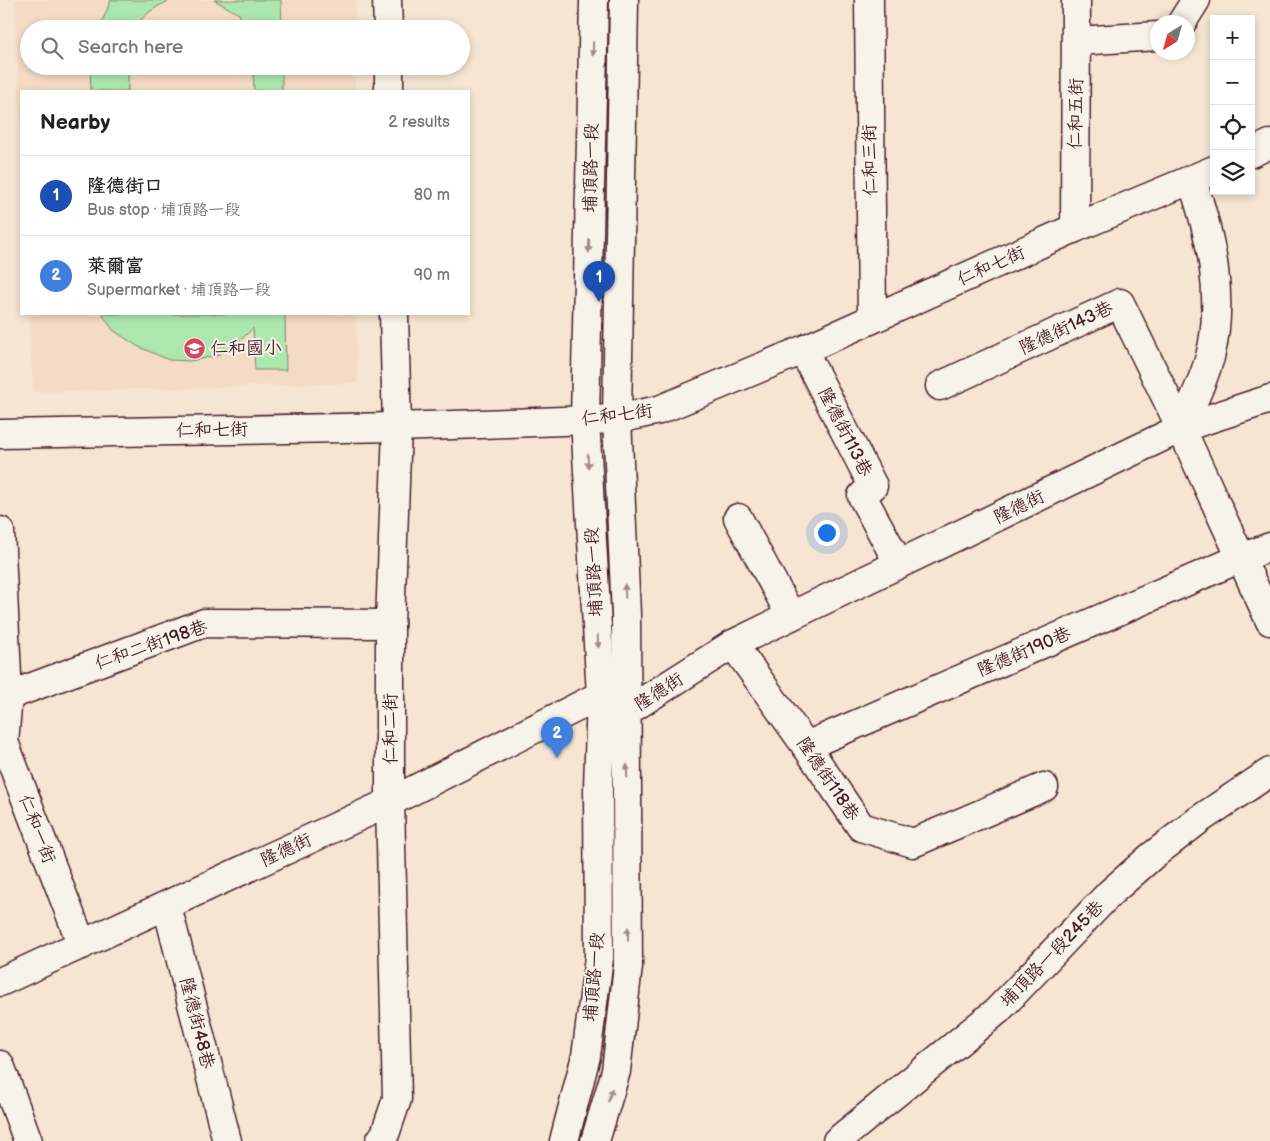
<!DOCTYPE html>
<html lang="en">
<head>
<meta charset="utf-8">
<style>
  body { margin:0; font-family:"Balsamiq Sans","LXGW WenKai TC",sans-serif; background:#f6f6f6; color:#222 }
  .controls { position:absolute; right:15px; top:15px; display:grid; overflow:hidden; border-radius:0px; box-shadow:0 2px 8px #0003 }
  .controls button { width:45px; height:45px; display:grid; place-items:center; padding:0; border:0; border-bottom:1px solid #e0e0e0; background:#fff; color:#222; font:25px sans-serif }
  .compass { position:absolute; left:1150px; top:15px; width:45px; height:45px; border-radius:50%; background:#fff; box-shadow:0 2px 8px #0003; rotate:217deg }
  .you { position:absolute; left:826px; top:532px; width:18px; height:18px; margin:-12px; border:4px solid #fff; border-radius:50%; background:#1a73e8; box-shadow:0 0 0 8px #1a73e833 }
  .badge { display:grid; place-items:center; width:32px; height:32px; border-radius:50%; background:#111827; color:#fff; font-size:16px; font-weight:700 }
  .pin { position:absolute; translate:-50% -41px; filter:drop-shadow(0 1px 2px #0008) }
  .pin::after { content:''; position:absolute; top:26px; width:18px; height:15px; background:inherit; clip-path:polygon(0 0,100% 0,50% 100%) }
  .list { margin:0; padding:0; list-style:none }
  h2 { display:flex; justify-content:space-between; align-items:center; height:65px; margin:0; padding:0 20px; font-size:21px }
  h2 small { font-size:16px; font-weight:400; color:#767676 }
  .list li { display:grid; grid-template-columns:32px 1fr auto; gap:15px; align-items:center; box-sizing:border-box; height:80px; padding:0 20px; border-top:1px solid #e0e0e0 }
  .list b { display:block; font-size:19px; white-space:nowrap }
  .list p { margin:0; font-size:16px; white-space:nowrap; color:#767676 }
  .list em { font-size:16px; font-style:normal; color:#767676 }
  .icon { flex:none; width:28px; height:28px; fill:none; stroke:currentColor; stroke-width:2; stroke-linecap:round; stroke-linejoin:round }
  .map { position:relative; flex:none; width:1270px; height:1141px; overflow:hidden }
  .search { position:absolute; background:#fff; box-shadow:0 2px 8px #0003; left:20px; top:20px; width:450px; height:55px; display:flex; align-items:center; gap:12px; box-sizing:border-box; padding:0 18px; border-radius:28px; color:#767676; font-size:19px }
  .panel { position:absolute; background:#fff; box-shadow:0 2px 8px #0003; left:20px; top:90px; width:450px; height:225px; border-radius:0px }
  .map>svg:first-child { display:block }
</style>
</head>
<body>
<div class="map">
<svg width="1270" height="1141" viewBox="0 0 1270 1141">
  <rect width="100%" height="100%" fill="#f5e5d2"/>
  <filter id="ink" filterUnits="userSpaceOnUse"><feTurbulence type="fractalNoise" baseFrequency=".02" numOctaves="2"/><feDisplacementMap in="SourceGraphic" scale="10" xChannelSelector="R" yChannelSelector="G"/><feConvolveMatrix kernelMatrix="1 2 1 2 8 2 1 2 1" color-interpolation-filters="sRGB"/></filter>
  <g filter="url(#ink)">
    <g fill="#f4dbc3">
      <path d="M 15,0 L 355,0 L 355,29 L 29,29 L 29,66 L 355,66 L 355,91 L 21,91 L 21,133 Z"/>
      <path d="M 29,314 L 356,314 L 357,383 L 33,392 Z"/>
    </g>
    <g fill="#ace8ad" stroke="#7b846c">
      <path d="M 111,0 L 172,0 C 155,6 144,15 133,29 L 99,29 Z"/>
      <path d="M 214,0 L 281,0 L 282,29 L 247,29 L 239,14 Z"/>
      <path d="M 90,66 L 128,66 L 128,91 L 91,91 Z"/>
      <path d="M 253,66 L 282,66 L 282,91 L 254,91 Z"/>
      <path d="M 102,314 L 285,314 L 286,370 L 255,370 L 253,328 L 237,344 L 216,356 L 190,361 L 169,360 L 137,346 L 113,330 Z"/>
    </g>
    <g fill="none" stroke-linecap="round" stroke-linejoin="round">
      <defs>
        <g id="minor">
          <path d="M 387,0 L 388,29"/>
          <path d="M 869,0 L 872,319"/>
          <path d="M 1182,22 L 1196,0"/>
          <path d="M 1077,41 L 1158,36"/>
          <path d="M 389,66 L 389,91"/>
          <path d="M 1251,153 L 1270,144"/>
          <path d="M 1075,228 L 1076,0"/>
          <path d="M 803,350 L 873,486 L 862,496 L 899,564"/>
          <path d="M 940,386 L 1120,303 L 1181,428 L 1270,621"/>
          <path d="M 1181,428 L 1270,399"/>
          <path d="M 0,434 L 397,427 L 617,419 L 659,410 L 803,350 L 1075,228 L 1214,170"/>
          <path d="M 738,518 L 791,616"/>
          <path d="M 0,531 L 8,696 L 4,742 L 82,945"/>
          <path d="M 733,644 L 806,746 L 861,827 L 913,843 L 1044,787"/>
          <path d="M 8,696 L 204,623 L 390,624"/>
          <path d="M 806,746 L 1241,558 L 1270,547"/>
          <path d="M 167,906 L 227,1141"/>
          <path d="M 0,982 L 390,802 L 601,695 L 626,712 L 733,644 L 1181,428 C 1192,405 1203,381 1210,357 C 1225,297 1211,237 1192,180"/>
          <path d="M 0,1065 L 28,1141"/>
          <path d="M 380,1141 L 385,1134 L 397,1099 L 390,802 L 390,624 L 397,427 L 394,314"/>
          <path d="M 564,1141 L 586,1056 L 599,958 L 598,788 L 601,695 L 585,420 L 594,0"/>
          <path d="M 595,1141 L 616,1071 L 628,966 L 626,614 L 617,419 L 624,0"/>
          <path d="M 837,1141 L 997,1011 L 1110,893 L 1152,856 L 1200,819 L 1270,772"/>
        </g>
      </defs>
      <use href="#minor" stroke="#4a1f2b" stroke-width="31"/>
      <use href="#minor" stroke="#f7f3e8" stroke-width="28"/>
    </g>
    <defs><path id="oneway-solid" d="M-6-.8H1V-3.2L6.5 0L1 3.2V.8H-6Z" transform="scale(1.25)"/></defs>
    <g fill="#a0898a">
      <use href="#oneway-solid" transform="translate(593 49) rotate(91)"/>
      <use href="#oneway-solid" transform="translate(589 246) rotate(91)"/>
      <use href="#oneway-solid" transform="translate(588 461) rotate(87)"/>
      <use href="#oneway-solid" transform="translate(625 591) rotate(-93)"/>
      <use href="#oneway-solid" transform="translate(598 641) rotate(87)"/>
      <use href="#oneway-solid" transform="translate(627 771) rotate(-91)"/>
      <use href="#oneway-solid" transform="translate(628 934) rotate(-90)"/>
      <use href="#oneway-solid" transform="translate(610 1095) rotate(-74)"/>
    </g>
  </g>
  <defs>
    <symbol id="school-disc" viewBox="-11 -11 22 22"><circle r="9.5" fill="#d1495b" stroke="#f7f3e8"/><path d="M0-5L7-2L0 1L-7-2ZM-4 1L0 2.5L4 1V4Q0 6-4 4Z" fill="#fff"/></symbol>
  </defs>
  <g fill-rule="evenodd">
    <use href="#school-disc" x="182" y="336" width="25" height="25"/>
  </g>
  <g text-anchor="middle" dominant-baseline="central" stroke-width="4" stroke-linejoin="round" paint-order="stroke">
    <g font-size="18" fill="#4a1f2b" stroke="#f7f3e8">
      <text transform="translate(1076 114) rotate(-89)">仁和五街</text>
      <text transform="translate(870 160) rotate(-91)">仁和三街</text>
      <text transform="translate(591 168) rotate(-89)">埔頂路一段</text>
      <text transform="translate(991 266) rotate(-24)">仁和七街</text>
      <text transform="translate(1066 328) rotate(-25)">隆德街143巷</text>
      <text transform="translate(617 415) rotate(-7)">仁和七街</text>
      <text transform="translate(212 430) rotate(-1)">仁和七街</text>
      <text transform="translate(845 432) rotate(63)">隆德街113巷</text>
      <text transform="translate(1019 507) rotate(-26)">隆德街</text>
      <text transform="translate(594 572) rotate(-93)">埔頂路一段</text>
      <text transform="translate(151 645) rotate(-19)">仁和二街198巷</text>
      <text transform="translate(1024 652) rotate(-23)">隆德街190巷</text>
      <text transform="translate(659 692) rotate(-33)">隆德街</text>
      <text transform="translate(390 729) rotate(-90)">仁和二街</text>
      <text transform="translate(828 779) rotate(56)">隆德街118巷</text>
      <text transform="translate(37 829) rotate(69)">仁和一街</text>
      <text transform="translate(286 850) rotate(-25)">隆德街</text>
      <text transform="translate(1052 954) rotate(-46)">埔頂路一段245巷</text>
      <text transform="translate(594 977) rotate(-85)">埔頂路一段</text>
      <text transform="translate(197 1023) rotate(76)">隆德街48巷</text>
    </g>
    <g font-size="18" fill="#4a1f2b" stroke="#f7f3e8" text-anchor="start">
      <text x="210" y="348">仁和國小</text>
    </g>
  </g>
</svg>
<div class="controls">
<button>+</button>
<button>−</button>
<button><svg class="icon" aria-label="locate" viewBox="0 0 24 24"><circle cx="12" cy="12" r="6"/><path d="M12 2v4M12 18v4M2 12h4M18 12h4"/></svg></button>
<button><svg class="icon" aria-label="layers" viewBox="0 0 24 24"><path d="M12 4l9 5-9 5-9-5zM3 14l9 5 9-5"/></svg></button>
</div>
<svg class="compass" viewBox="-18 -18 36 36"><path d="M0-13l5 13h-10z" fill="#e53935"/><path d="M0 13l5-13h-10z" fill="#767676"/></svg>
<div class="you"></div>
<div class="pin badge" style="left:599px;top:302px;background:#1a4fb4">1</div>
<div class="pin badge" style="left:557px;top:758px;background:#3f7fe0">2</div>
<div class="search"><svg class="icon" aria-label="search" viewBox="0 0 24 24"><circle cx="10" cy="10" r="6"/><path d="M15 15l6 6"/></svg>Search here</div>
<section class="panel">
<h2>Nearby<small>2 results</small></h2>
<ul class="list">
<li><span class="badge" style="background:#1a4fb4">1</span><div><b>隆德街口</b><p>Bus stop · 埔頂路一段</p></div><em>80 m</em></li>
<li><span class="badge" style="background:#3f7fe0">2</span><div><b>萊爾富</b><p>Supermarket · 埔頂路一段</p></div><em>90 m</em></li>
</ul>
</section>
</div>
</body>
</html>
